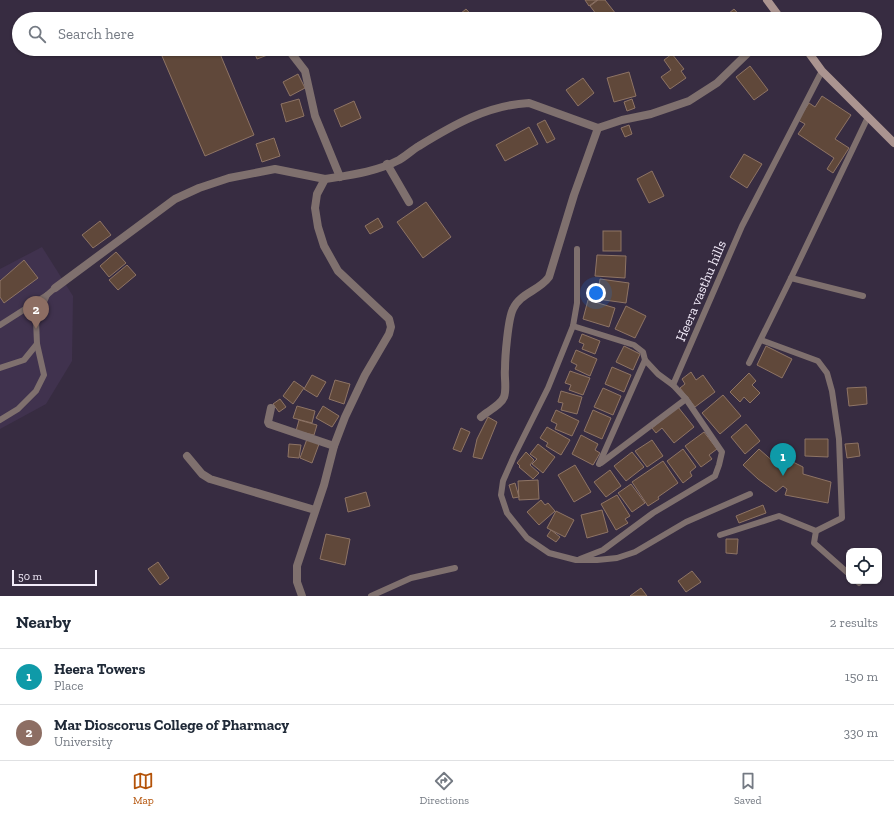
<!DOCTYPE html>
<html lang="en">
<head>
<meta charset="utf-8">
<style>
  body { margin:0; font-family:"Zilla Slab",serif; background:#f6f6f7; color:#1f2937 }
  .controls { position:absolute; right:12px; bottom:12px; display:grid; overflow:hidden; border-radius:8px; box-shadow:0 1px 3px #0004 }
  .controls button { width:36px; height:36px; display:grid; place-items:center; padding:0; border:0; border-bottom:1px solid #e0e1e3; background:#fff; color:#1f2937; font:20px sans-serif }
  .scale { position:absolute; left:12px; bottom:10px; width:85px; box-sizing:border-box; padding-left:4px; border:2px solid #f2ebf9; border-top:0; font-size:11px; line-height:14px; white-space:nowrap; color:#f2ebf9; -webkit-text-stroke:3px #372c41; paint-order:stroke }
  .you { position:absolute; left:596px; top:293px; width:14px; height:14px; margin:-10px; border:3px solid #fff; border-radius:50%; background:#1a73e8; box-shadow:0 0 0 6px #1a73e833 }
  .badge { display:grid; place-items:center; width:26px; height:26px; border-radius:50%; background:#b45309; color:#fff; font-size:13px; font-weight:700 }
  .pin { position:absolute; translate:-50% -33px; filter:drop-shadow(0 1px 2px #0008) }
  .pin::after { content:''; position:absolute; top:21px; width:14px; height:12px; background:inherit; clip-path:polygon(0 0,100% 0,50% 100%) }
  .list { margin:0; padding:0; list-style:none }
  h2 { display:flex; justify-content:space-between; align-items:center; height:52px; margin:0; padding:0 16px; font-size:17px }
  h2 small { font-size:13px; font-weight:400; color:#747a83 }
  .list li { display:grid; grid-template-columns:26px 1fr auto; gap:12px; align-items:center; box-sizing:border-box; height:56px; padding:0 16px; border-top:1px solid #e0e1e3 }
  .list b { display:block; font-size:15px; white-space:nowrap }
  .list p { margin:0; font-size:13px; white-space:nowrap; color:#747a83 }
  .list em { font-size:13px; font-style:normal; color:#747a83 }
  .icon { flex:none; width:22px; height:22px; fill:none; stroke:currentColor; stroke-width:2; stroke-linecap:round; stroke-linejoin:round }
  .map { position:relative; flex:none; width:894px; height:596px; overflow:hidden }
  .search { position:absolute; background:#fff; box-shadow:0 1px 3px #0004; left:12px; right:12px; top:12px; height:44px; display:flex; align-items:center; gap:10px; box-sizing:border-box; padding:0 14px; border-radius:22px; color:#747a83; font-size:15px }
  .sheet { height:164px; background:#fff }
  nav { display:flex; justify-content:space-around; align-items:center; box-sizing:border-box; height:56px; border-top:1px solid #e0e1e3; background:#fff; font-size:11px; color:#747a83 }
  nav a { display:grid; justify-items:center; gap:2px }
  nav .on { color:#b45309 }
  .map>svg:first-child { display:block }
</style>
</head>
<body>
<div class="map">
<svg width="894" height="596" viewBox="0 0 894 596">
  <rect width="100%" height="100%" fill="#372c41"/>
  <path fill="#40324e" d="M 42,247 L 73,296 L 72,361 L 46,404 L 0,429 L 0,269 Z"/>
  <g fill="#60483a" stroke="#8e7465">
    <path d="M 585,0 L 597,0 L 589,6 Z"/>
    <path d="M 598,0 L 605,0 L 616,14 L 609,19 L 600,19 L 590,6 Z"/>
    <path d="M 466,9 L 475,19 L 464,19 L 460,14 Z"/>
    <path d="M 734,9 L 743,19 L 722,19 Z"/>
    <path d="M 159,49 L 218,49 L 254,135 L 205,156 Z"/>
    <path d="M 253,49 L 277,49 L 278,51 L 257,59 Z"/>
    <path d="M 672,54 L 684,69 L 681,71 L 686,78 L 670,89 L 661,77 L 671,70 L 664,60 Z"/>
    <path d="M 750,66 L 768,90 L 754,100 L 736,77 Z"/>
    <path d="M 629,72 L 636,96 L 614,102 L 607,78 Z"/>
    <path d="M 298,74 L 305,88 L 290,96 L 283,82 Z"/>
    <path d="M 583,78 L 594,93 L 578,106 L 566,90 Z"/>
    <path d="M 822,96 L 851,115 L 835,139 L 849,148 L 833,173 L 827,169 L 834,158 L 798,134 L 805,124 L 798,120 L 809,103 L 815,107 Z"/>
    <path d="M 299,99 L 304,116 L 286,122 L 281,104 Z"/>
    <path d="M 632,99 L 635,108 L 627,111 L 624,102 Z"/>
    <path d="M 354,101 L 361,118 L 341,127 L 334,110 Z"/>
    <path d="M 545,120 L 555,139 L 547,143 L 537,124 Z"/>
    <path d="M 629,125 L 632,134 L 625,137 L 621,128 Z"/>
    <path d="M 529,127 L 538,144 L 505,161 L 496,145 Z"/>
    <path d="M 274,138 L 280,156 L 262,162 L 256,144 Z"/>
    <path d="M 744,154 L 762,164 L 747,188 L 730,177 Z"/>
    <path d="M 652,171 L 664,196 L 649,203 L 637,179 Z"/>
    <path d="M 426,202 L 451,237 L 423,258 L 397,222 Z"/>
    <path d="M 378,218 L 383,227 L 370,234 L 365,226 Z"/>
    <path d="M 100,221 L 111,235 L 93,248 L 82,235 Z"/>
    <rect x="603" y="231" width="18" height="20"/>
    <path d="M 116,252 L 126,263 L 109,277 L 100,266 Z"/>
    <path d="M 597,255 L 626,256 L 625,278 L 595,276 Z"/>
    <path d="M 24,260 L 38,278 L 4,303 L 0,297 L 0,281 Z"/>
    <path d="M 127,265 L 136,275 L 118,290 L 109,280 Z"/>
    <path d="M 600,279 L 629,283 L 626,303 L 597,299 Z"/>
    <path d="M 588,300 L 615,308 L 609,327 L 583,319 Z"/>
    <path d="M 626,306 L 646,316 L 635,338 L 615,329 Z"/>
    <path d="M 582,334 L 600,341 L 595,354 L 582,349 L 584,344 L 579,342 Z"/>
    <path d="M 624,346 L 640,354 L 633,370 L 616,362 Z"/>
    <path d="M 766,346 L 792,359 L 782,378 L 757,365 Z"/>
    <path d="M 576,350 L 597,359 L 590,376 L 575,369 L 577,365 L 571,362 Z"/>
    <path d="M 612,367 L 631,375 L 624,392 L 605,384 Z"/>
    <path d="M 570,371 L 590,378 L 583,395 L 569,390 L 571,385 L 565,383 Z"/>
    <path d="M 691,372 L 696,380 L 703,375 L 715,392 L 695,407 L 680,388 L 685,384 L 682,379 Z"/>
    <path d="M 749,373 L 756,381 L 752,385 L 760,393 L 750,403 L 744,397 L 740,402 L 730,392 Z"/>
    <path d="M 312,375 L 326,382 L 317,397 L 304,389 Z"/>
    <path d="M 335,380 L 350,384 L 344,404 L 329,399 Z"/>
    <path d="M 294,381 L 304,388 L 293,404 L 283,396 Z"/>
    <path d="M 866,387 L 867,404 L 849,406 L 847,388 Z"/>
    <path d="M 603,388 L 621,396 L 613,415 L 594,407 Z"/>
    <path d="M 561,391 L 582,397 L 577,414 L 561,410 L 563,403 L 558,402 Z"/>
    <path d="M 723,395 L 741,416 L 720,434 L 702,413 Z"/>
    <path d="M 280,399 L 286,407 L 279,412 L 273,404 Z"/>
    <path d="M 297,406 L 315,411 L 312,423 L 293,418 Z"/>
    <path d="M 323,406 L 339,416 L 332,427 L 316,418 Z"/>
    <path d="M 678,407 L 694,427 L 674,443 L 662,428 L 656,433 L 652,428 Z"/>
    <path d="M 556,410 L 579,421 L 572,436 L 555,429 L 557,424 L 551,421 Z"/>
    <path d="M 593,410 L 611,418 L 602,439 L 584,431 Z"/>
    <path d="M 488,417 L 497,422 L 482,459 L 473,457 L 477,439 Z"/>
    <path d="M 299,420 L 317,425 L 314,435 L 296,431 Z"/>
    <path d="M 746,424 L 760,441 L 745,454 L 731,437 Z"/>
    <path d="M 547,427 L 570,440 L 561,455 L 546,446 L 548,443 L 540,438 Z"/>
    <path d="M 461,428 L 470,432 L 461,452 L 453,449 Z"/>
    <path d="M 704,432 L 717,449 L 709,455 L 712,459 L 701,467 L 685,446 Z"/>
    <path d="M 581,435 L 598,444 L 595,450 L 600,453 L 593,465 L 572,454 Z"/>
    <path d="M 307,439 L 319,444 L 312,463 L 300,458 Z"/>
    <path d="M 805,439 L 828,439 L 828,457 L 805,456 Z"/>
    <path d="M 652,440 L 663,456 L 647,467 L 635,451 Z"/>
    <path d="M 858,443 L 860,456 L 847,458 L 845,444 Z"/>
    <path d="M 289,444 L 301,445 L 299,458 L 288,457 Z"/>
    <path d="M 538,444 L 555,457 L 543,473 L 532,464 L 537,459 L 530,454 Z"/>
    <path d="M 683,449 L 696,467 L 690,472 L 692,476 L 683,483 L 667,461 Z"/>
    <path d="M 759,449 L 776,464 L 781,456 L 803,467 L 803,474 L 831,482 L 828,503 L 785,495 L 787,489 L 783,486 L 776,492 L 758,479 L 743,465 Z"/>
    <path d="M 526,452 L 534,460 L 530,465 L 539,473 L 533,479 L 519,467 L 520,466 L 517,463 Z"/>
    <path d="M 632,452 L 644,467 L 626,481 L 614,466 Z"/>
    <path d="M 663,461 L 678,483 L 658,497 L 659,499 L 648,506 L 632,482 Z"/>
    <path d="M 575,465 L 591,492 L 574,502 L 558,475 Z"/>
    <path d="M 610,470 L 621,486 L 606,497 L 594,482 Z"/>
    <path d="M 538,480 L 539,499 L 519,500 L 518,481 Z"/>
    <path d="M 515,483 L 519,497 L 513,498 L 509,485 Z"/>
    <path d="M 631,484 L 645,503 L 632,512 L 618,493 Z"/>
    <path d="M 366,492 L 370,506 L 348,512 L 345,498 Z"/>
    <path d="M 617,495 L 630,516 L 625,519 L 628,523 L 616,530 L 601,504 Z"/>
    <path d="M 541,500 L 545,505 L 548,503 L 555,511 L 539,525 L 527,512 Z"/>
    <path d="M 763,505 L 766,513 L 739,523 L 736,516 Z"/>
    <path d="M 602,510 L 608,532 L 587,538 L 581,515 Z"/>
    <path d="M 556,511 L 574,520 L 565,537 L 547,528 Z"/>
    <path d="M 551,530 L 560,537 L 556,542 L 547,536 Z"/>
    <path d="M 326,534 L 350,539 L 345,565 L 320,559 Z"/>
    <path d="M 726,539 L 738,539 L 737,554 L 726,553 Z"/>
    <path d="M 158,562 L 169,578 L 160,585 L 148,569 Z"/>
    <path d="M 692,571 L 701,582 L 686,592 L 678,581 Z"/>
    <path d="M 641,588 L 647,596 L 630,596 Z"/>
  </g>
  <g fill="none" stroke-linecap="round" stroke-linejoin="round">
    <g stroke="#7f706e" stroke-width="6">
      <path d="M 577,249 L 577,303 L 573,326 L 548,388 L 514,456 L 503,481 L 501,495 L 507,513 L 527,538 L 549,553 L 576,560 L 597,560 L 617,558 L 635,552 L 686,522 L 750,494"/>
      <path d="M 791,278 L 863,296"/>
      <path d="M 0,325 L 47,295"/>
      <path d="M 573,326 L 634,345 L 643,352 L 645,360"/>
      <path d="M 749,363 L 791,278 L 868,117"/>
      <path d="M 0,368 L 24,360 L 37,344"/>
      <path d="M 0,420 L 18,409 L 36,391 L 44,375 L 37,344 L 36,320 L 47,295 L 55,288"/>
      <path d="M 601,463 L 686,399"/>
      <path d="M 599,464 L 645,360 L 658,374 L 673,385 L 742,226 L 822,71"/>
      <path d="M 816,531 L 814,543 L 849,574"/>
      <path d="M 720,535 L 779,516 L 816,531 L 842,518 L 839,439 L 832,391 L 827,373 L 818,361 L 761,340"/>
      <path d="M 580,559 L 603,550 L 653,513 L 715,476 L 719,465 L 722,452 L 686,399 L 673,385"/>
      <path d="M 857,581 L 859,583"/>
      <path d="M 371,596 L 411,578 L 455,568"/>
    </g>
    <g stroke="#7f706e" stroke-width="8">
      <path d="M 288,49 L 305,71 L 315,116 L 340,177"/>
      <path d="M 387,164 L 409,202"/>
      <path d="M 55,288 L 175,199 L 199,188 L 229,178 L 275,169 L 325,179"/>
      <path d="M 271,408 L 268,422 L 269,424 L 334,446"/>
      <path d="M 481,417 C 488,411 501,405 504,397 C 507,389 504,377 505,369 C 505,357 508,319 513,309 C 520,293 539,291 549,277 L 574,195 L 598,128"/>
      <path d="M 187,456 L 202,474 L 210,479 L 315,510"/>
      <path d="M 302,596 L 297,582 L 297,566 L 324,485 L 334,446 L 345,417 L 365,375 L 389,334 L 391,327 L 389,319 L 338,271 L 324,246 L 318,227 L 315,208 L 317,194 L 325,179 C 350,175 376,172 399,160 C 406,156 412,150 419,146 C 453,125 488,105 529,103 L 598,128 L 622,120 L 651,114 L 689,101 L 717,83 L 752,49"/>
    </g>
    <g stroke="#ab9490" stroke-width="8">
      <path d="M 767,0 L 781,19"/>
      <path d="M 806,49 L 822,71 L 894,143"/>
    </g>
  </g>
  <g text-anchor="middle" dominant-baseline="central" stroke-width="3" stroke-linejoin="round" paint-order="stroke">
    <g font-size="14" fill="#f2ebf9" stroke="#372c41">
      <text transform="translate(701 291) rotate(-67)">Heera vasthu hills</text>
    </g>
  </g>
</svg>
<div class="controls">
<button><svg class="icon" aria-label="locate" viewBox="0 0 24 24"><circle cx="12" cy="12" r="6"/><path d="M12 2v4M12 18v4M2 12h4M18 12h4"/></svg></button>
</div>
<div class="scale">50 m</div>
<div class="you"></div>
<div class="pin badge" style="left:783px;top:476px;background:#0f9aa8">1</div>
<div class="pin badge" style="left:36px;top:329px;background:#8d6e63">2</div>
<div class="search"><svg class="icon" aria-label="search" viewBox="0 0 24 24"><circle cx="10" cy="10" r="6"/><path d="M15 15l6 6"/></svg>Search here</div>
</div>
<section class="sheet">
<h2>Nearby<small>2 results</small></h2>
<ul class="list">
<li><span class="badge" style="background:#0f9aa8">1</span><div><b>Heera Towers</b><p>Place</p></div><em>150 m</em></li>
<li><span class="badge" style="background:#8d6e63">2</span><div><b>Mar Dioscorus College of Pharmacy</b><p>University</p></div><em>330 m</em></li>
</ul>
</section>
<nav>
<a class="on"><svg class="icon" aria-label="map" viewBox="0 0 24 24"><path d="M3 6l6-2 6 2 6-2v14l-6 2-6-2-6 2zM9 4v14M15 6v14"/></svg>Map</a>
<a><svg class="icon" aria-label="directions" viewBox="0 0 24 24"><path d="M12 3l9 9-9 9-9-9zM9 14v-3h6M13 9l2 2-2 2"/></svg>Directions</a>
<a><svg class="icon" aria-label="saved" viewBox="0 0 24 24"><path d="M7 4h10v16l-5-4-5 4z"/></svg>Saved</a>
</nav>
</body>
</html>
